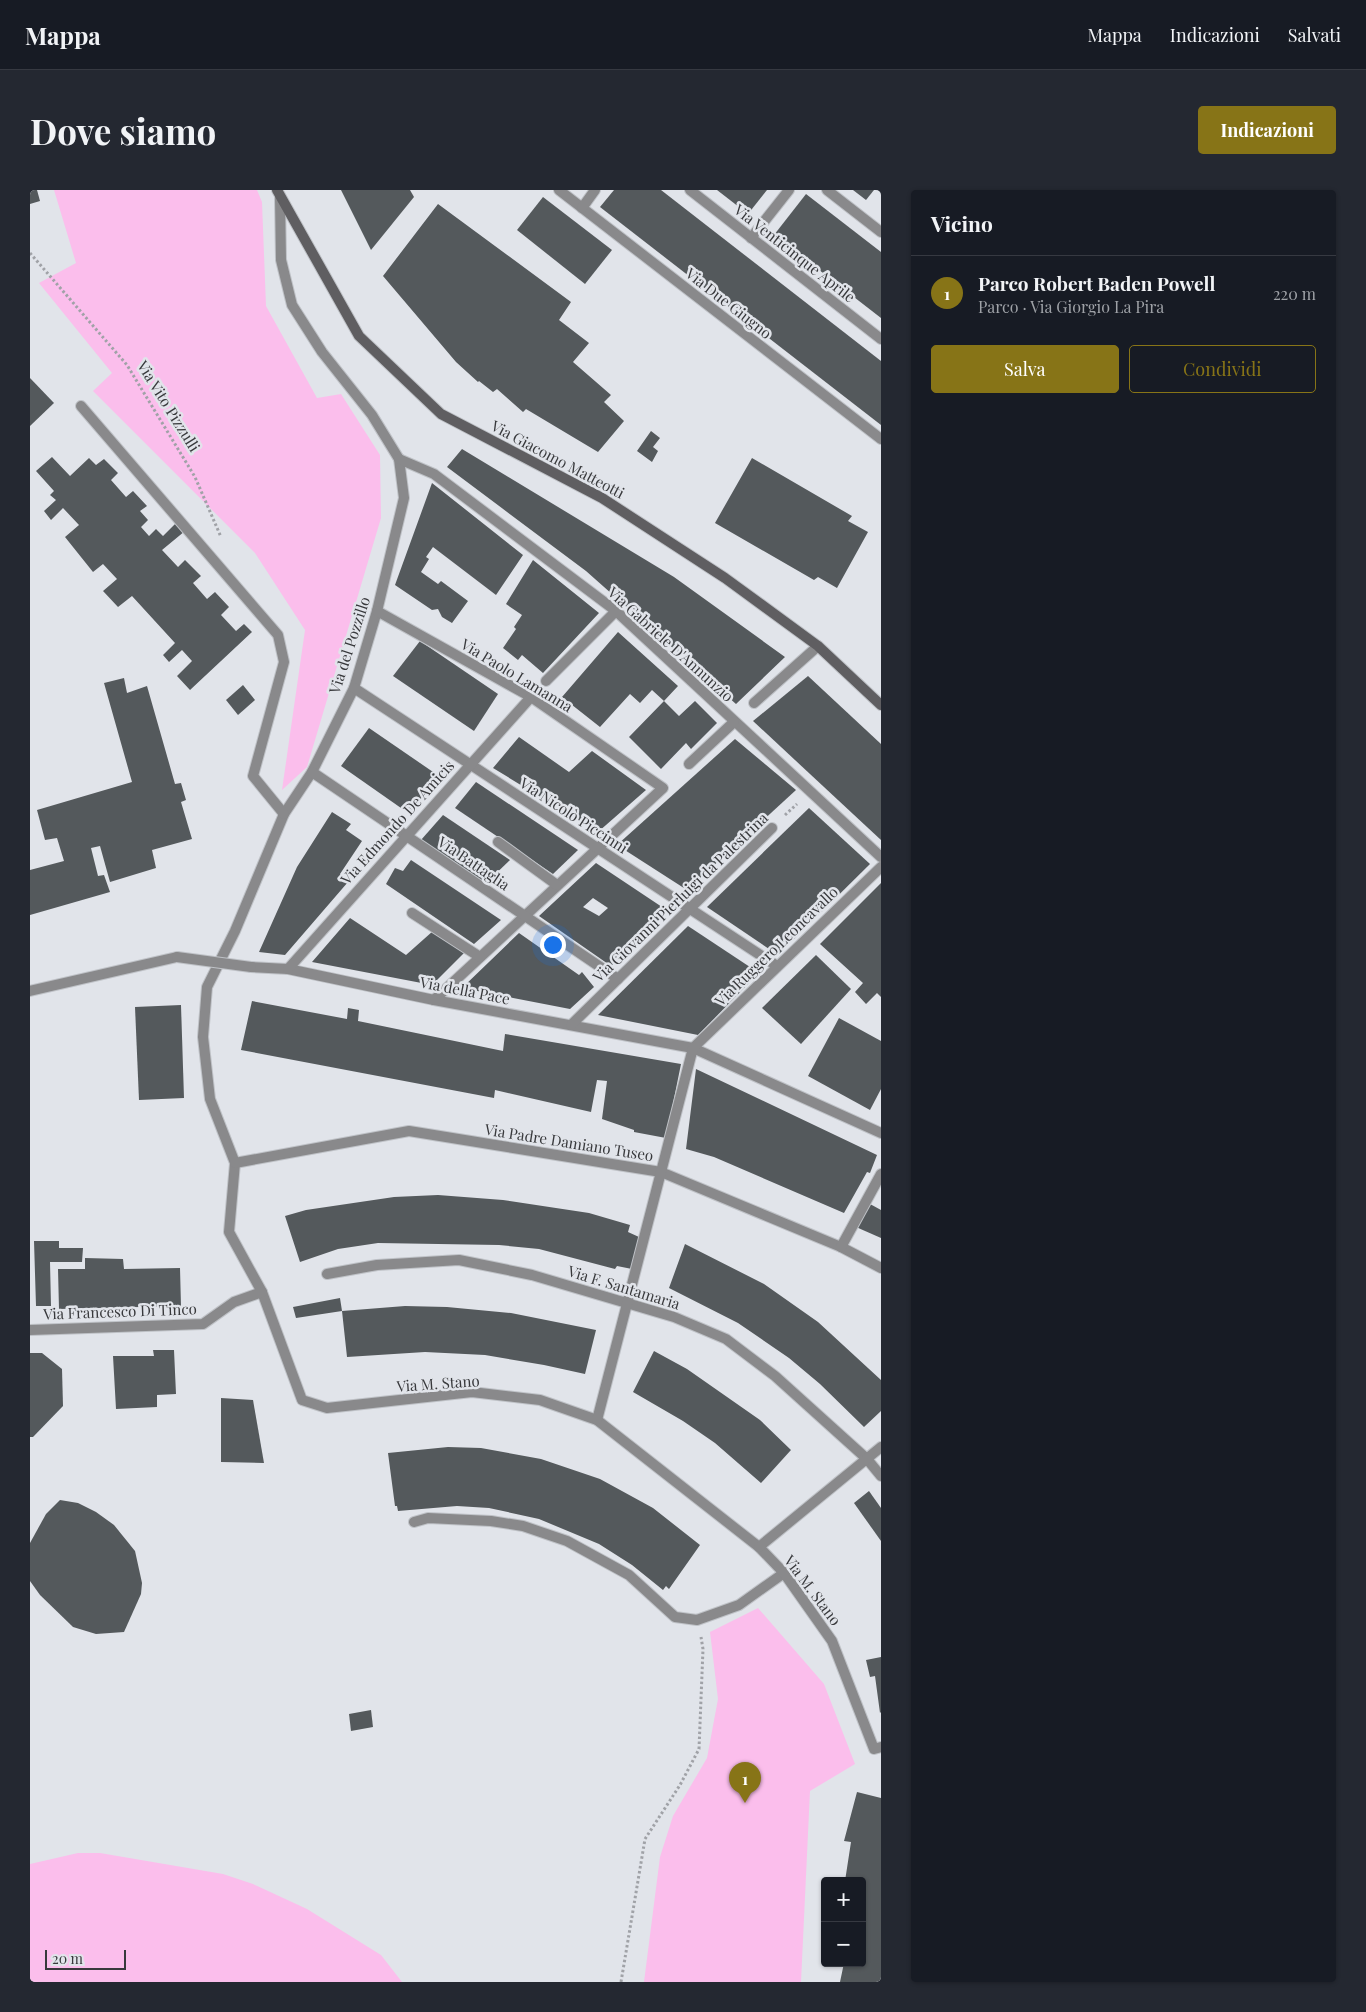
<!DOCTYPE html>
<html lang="it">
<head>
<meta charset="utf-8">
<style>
	:root { --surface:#171b24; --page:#242831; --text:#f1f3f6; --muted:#9ea1a6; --line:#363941; --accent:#877417 }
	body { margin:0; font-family:"Playfair Display",serif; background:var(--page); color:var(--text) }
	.controls { position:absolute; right:15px; bottom:15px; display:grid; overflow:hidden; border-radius:5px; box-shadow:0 1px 4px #0004 }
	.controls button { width:45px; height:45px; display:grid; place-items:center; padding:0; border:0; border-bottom:1px solid var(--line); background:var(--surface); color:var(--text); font:25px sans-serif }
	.scale { position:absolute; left:15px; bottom:12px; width:81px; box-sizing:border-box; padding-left:5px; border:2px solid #38393c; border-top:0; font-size:14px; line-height:18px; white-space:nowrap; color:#38393c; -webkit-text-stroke:4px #e1e4ea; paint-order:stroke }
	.you { position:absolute; left:522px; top:754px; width:18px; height:18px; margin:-12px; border:4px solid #fff; border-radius:50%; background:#1a73e8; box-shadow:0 0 0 8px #1a73e833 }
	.badge { display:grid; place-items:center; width:32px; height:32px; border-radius:50%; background:var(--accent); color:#fff; font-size:16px; font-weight:700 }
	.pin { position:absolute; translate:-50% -41px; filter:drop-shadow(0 1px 2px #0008) }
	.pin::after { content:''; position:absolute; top:26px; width:18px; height:15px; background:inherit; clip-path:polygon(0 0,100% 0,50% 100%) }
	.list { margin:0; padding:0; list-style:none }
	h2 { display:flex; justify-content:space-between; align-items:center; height:65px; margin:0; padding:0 20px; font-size:21px }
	h2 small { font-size:16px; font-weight:400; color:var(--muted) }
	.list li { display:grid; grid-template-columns:32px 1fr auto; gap:15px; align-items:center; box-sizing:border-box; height:75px; padding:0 20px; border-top:1px solid var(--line) }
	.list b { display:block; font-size:19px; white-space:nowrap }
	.list p { margin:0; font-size:16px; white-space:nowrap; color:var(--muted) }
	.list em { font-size:16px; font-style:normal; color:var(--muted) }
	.actions { display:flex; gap:10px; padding:15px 20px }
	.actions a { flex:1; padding:11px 0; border:1px solid var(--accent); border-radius:5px; text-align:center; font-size:18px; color:var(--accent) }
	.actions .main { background:var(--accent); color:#fff }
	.map { position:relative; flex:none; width:851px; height:1792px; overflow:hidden; border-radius:5px }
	header { display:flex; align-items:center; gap:30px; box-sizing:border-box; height:70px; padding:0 25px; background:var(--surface); border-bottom:1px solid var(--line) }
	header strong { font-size:24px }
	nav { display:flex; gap:28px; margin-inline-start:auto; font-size:18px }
	.intro { display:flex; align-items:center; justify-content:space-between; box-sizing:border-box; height:120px; padding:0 30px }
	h1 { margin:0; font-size:35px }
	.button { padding:12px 22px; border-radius:5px; background:var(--accent); color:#fff; font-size:18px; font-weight:700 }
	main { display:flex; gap:30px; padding:0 30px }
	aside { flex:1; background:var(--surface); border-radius:5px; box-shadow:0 1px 4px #0004 }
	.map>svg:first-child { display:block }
</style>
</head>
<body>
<header>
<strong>Mappa</strong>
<nav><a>Mappa</a><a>Indicazioni</a><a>Salvati</a></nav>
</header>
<div class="intro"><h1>Dove siamo</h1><a class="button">Indicazioni</a></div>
<main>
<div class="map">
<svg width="851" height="1792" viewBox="0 0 851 1792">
	<rect width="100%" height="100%" fill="#e1e4ea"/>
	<g fill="#fbbeec">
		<path d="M24,0H227L232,12L236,116L287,208L311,204L350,265L351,328L277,577L252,600L275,440L225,363L63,201L82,183L9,93L46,73Z"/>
		<path d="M728,1418L794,1494L825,1574L780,1601L771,1792H614L630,1667L643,1626L677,1568L688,1509L680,1442Z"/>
		<path d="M48,1663H70L193,1684L223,1694L277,1719L351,1765L372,1792H0V1674Z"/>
	</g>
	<g fill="#54595c" fill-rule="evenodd">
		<path d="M0,0H7L10,11L0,14Z"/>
		<path d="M311,0H380L384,7L341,60Z"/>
		<path d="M584,0H631L851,171V235L570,17Z"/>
		<path d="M687,0H737L718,24Z"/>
		<path d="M823,0H844L836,10Z"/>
		<path d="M776,4L851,62V128L744,45Z"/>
		<path d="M513,7L582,60L555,94L487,40Z"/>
		<path d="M408,14L541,112L529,130L559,153L543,172L581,205L574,212L594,231L568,262L496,219L493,222L467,199L463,202L449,191L448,192L426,172L353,86Z"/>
		<path d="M0,188L24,213L0,236Z"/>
		<path d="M621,241L630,248L623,257L628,261L622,272L607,261Z"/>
		<path d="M432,259L644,387L755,467L706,514L556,381L417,277Z"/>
		<path d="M22,267L40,286L59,268L66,275L74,269L88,283L81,290L96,307L103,301L117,316L110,321L118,330L111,337L119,346L126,339L133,346L147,332L155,341L132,360L148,377L155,370L171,386L163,393L177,409L185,402L199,417L191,425L206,441L214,434L222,442L160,500L147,486L162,471L152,460L139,472L133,465L145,453L102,406L88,417L73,401L87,389L73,374L63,382L35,347L49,335L33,318L21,330L14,321L26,310L20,305L24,301L6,281Z"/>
		<path d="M722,268L822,326L818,331L838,342L807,398L788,387L784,390L685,333Z"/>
		<path d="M402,293L493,365L466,405L403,357L396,367L399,369L391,382L408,394L411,391L438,411L422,433L412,427L408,419L402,420L365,395Z"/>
		<path d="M503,370L569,423L513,483L492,465L488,470L473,458L486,439L484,437L492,425L476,414Z"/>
		<path d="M588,442L648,496L634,511L622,500L610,513L600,504L570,537L532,507Z"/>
		<path d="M390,451L468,504L444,541L363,486Z"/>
		<path d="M778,486L851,554V650L723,531Z"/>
		<path d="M94,488L97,503L117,496L145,594L151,593L156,610L151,612L162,649L122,660L126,678L80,692L70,656L61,658L68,686L74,685L80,702L0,725V680L34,671L27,648L15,650L7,620L102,592L74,493Z"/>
		<path d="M213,495L225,510L208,525L196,510Z"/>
		<path d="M634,511L649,526L665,511L687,533L661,559L656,553L631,579L599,547Z"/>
		<path d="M339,538L406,584L381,625L311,576Z"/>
		<path d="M489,547L539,582L562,561L616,600L568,642L463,578Z"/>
		<path d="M705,549L766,600L657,700L587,655Z"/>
		<path d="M446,592L548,660L523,684L425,618Z"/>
		<path d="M779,618L840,674L748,765L677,717Z"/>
		<path d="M302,622L321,634L316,640L332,651L310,684L318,692L255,765L229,762L267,677Z"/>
		<path d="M413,625L480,670L455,694L391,650Z"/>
		<path d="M381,670L471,730L444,754L356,694L365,678L373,681Z"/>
		<path d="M566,673L638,721L581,776L509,726ZM563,708L578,718L569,726L553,717Z"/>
		<path d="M851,693V807L847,803L836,814L825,802L833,793L790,754Z"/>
		<path d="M320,728L376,765L403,741L435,762L402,795L282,772Z"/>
		<path d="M658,736L729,783L668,845L568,825Z"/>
		<path d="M489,743L549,785L552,782L564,797L540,819L432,798Z"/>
		<path d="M786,765L821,799L771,854L732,818Z"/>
		<path d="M222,811L317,829L318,818L329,820L328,831L473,861L475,844L651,874L636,948L604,942V940L572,929L577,891L567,890L561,922L465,900L464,908L211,860Z"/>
		<path d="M151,815L154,908L109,910L105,817Z"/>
		<path d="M809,828L851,851V899L840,920L778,886Z"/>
		<path d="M666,879L847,965L840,983L837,982L814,1023L684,967L656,959Z"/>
		<path d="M408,1005L473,1010L559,1023L600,1035L598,1042L609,1047L602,1079L587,1076L585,1079L509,1059L469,1055L348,1053L308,1059L270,1072L255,1026L276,1020L364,1007Z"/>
		<path d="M840,1014L851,1020V1048L826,1037Z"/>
		<path d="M4,1051H29V1058H53L52,1072H20L21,1116H6Z"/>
		<path d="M655,1054L734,1094L788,1132L851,1190V1221L834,1237L790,1194L759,1168L708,1133L639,1098Z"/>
		<path d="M55,1068L93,1069L94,1079L150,1078L151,1116L29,1119L28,1079H55Z"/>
		<path d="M310,1108L312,1121L266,1128L263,1117Z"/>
		<path d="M375,1116L417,1117L481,1123L566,1140L555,1184L514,1175L455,1165L395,1162L317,1167L312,1121Z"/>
		<path d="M123,1160H144L146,1204L127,1205V1217L86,1219L83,1166H124Z"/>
		<path d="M624,1161L657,1179L730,1230L761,1260L731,1293L685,1253L653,1231L603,1202Z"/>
		<path d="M0,1163H12L32,1179L33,1216L3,1247H0Z"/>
		<path d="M191,1208L223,1210L234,1273L191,1272Z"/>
		<path d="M418,1257L451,1258L511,1269L570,1289L623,1318L670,1355L639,1399L636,1396L633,1400L602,1375L569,1354L509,1329L459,1318L427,1316L368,1321L367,1316H365L358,1263Z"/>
		<path d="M839,1301L851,1318V1351L824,1313Z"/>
		<path d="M30,1310L48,1313L66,1322L84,1335L105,1361L112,1393L111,1404L94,1442L66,1444L43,1437L10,1405L0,1391V1353L16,1324Z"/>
		<path d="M851,1467V1522L850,1523L845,1486L840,1487L836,1470Z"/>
		<path d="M341,1520L343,1537L321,1541L319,1524Z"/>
		<path d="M827,1602L851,1608V1792H810L814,1773H832V1691H815L821,1652L814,1651Z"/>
	</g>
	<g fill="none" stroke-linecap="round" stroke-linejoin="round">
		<defs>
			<g id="lane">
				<path d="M724,513L788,456"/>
				<path d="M384,1332L398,1328L461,1331L493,1336L537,1351L599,1385L645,1427L667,1430L709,1415L754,1383"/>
			</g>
			<g id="street">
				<path d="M529,0L851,249"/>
				<path d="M660,0L851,149"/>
				<path d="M797,0L851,42"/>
				<path d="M250,8L251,70L262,115L292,162L342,225L369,269L374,308L347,421L324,498L282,582L254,624L205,741L177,797L173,847L180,909L205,973L199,1042L232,1102L272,1210L297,1218L442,1202L510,1210L567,1230L729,1357L754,1383L802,1451L844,1559L851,1557"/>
				<path d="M552,18L565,0"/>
				<path d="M721,48L759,0"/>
				<path d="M51,216L248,445L254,472L223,586L254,624"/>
				<path d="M369,269L404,284L586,421L851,667"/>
				<path d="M347,421L501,507L633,598L404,810"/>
				<path d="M516,491L586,421"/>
				<path d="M324,498L747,776"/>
				<path d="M659,574L704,532"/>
				<path d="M282,582L588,789"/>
				<path d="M468,652L527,695"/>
				<path d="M382,723L450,767"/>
				<path d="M221,777L258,779L404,810L663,858L851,943"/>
				<path d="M258,779L501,507"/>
				<path d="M0,801L147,767"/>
				<path d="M541,835L742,638"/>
				<path d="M205,973L379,941L631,982L811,1057L851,1078"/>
				<path d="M811,1057L851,984"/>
				<path d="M297,1084L347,1075L429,1070L502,1085L644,1127L696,1149L745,1186L837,1269L851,1286"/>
				<path d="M0,1140L173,1134L204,1112L232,1102"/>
				<path d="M567,1230L663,858L851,677"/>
				<path d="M729,1357L851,1257"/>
			</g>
			<path id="secondary" d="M247,0L329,146L411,224L572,308L695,388L788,456L851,515"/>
		</defs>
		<use href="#lane" stroke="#bfc2c7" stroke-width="12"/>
		<use href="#street" stroke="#bfc2c7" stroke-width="12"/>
		<use href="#secondary" stroke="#bfc2c7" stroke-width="12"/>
		<g stroke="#a0a2a7" stroke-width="3" stroke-dasharray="2.5 2.5" stroke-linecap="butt">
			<path d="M0,63L97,175L165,287L191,347"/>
			<path d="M755,625L767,614"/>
			<path d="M591,1792L615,1649L650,1595L669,1559L673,1459L671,1447"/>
		</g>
		<use href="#lane" stroke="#89898b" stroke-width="10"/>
		<use href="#street" stroke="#89898b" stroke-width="10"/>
		<use href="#secondary" stroke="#5f5e61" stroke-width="10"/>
		<defs>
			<path id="street-bridge" d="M147,767L221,777"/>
		</defs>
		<use href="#street-bridge" stroke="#bfc2c7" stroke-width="12" stroke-linecap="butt"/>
		<use href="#street-bridge" stroke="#89898b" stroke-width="10"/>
	</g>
	<g text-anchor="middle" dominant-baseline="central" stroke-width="5" stroke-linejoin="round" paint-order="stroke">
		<g font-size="15" fill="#38393c" stroke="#e1e4ea">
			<text transform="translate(765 63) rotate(38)">Via Venticinque Aprile</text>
			<text transform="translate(699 113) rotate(38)">Via Due Giugno</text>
			<text transform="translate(139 216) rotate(58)">Via Vito Pizzulli</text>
			<text transform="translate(528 269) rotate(28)">Via Giacomo Matteotti</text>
			<text transform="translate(641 454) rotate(42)">Via Gabriele D'Annunzio</text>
			<text transform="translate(319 455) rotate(-72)">Via del Pozzillo</text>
			<text transform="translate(487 485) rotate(31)">Via Paolo Lamanna</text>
			<text transform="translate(544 625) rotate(33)">Via Nicolò Piccinni</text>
			<text transform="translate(367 632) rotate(-48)">Via Edmondo De Amicis</text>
			<text transform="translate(444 673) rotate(34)">Via Battaglia</text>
			<text transform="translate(650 707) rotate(-44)">Via Giovanni Pierluigi da Palestrina</text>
			<text transform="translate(746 756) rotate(-44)">Via Ruggero Leoncavallo</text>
			<text transform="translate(435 800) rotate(11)">Via della Pace</text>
			<text transform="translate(539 952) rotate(9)">Via Padre Damiano Tuseo</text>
			<text transform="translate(594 1097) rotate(17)">Via F. Santamaria</text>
			<text transform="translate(90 1121) rotate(-2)">Via Francesco Di Tinco</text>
			<text transform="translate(408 1193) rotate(-4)">Via M. Stano</text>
			<text transform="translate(783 1400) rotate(53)">Via M. Stano</text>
		</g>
	</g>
</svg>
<div class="controls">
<button>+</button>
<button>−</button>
</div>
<div class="scale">20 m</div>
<div class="you"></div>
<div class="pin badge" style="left:715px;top:1613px">1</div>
</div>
<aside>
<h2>Vicino<small></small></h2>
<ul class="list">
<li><span class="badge">1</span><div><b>Parco Robert Baden Powell</b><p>Parco · Via Giorgio La Pira</p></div><em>220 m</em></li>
</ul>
<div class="actions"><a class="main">Salva</a><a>Condividi</a></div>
</aside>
</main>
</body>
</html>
